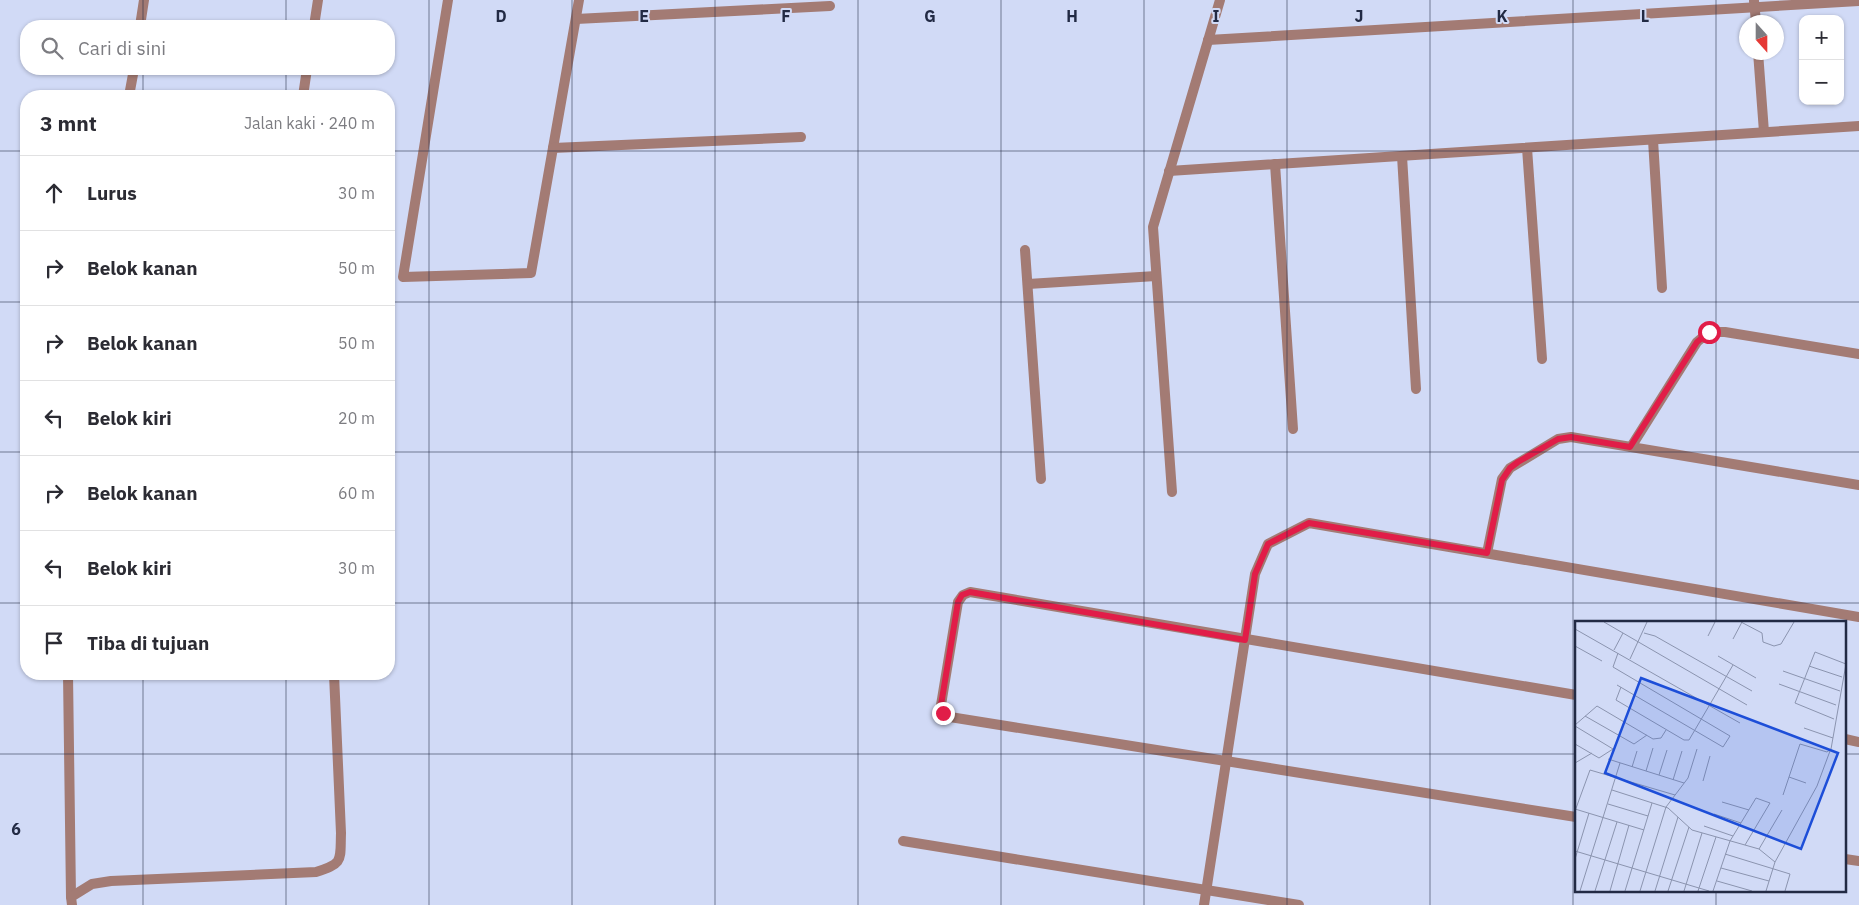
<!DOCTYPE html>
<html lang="id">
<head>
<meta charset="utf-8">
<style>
	:root { --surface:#fff; --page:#f7f7f7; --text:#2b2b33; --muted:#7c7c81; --line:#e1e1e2 }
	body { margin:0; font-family:"IBM Plex Sans",sans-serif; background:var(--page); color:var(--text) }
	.controls { position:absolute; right:15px; top:15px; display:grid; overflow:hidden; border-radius:10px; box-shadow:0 1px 4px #0004 }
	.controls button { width:45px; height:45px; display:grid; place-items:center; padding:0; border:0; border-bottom:1px solid var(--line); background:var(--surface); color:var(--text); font:25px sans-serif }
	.compass { position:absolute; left:1739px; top:15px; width:45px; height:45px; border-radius:50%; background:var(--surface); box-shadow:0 1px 4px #0004; rotate:159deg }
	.stop { position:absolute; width:15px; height:15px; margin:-11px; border:4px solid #e11d48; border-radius:50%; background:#fff }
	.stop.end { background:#e11d48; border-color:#fff; box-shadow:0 1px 5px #0008 }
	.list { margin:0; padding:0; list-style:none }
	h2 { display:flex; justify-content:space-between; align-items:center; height:65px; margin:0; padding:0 20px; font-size:21px }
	h2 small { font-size:16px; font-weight:400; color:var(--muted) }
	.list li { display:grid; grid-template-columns:32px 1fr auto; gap:15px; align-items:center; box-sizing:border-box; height:75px; padding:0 20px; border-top:1px solid var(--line) }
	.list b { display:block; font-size:19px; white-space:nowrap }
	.list em { font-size:16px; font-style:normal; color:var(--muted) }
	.icon { flex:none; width:28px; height:28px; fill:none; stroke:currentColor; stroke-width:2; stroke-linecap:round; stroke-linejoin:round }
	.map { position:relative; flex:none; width:1859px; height:905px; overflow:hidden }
	.search { position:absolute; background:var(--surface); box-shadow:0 1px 4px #0004; left:20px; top:20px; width:375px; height:55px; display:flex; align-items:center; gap:12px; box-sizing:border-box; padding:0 18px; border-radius:20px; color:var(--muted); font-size:19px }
	.panel { position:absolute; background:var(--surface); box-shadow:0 1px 4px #0004; left:20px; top:90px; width:375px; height:590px; border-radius:20px }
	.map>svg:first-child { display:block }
</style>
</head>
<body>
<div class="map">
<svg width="1859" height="905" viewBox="0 0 1859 905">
	<rect width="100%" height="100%" fill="#d1daf6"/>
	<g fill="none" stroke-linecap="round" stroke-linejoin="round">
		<g stroke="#a37b74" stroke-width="10">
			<path d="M448,0L403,277L531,273L579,0"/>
			<path d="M1754,1L1756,22"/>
			<path d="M576,19L830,6"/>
			<path d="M140,26L144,0"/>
			<path d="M314,26L318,0"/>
			<path d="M1208,40L1859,1"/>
			<path d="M1758,52L1764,132"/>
			<path d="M129,96L134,69"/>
			<path d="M303,96L307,69"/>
			<path d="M1653,140L1662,288"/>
			<path d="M553,148L801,137"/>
			<path d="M1527,148L1542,359"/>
			<path d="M1402,156L1416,389"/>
			<path d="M1275,164L1293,429"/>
			<path d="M1169,171L1859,126"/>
			<path d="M1025,250L1041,479"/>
			<path d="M1028,284L1156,276"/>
			<path d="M1631,447L1697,342L1709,332H1725L1859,354"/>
			<path d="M1172,492L1153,227L1220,0"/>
			<path d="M1487,553L1502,479L1510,468L1558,439L1571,437L1859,485"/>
			<path d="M68,674L71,897"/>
			<path d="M1576,695L970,592L963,595L958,602L941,705L943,713L950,717L1576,817"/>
			<path d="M1845,739L1859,742"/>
			<path d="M903,841L1299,905"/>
			<path d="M1845,859L1859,861"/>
			<path d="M72,905L71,897L92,884L111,881L316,872C344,863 340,861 341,833L334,674"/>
			<path d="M1204,905L1255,574L1268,544L1309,523L1859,617"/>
		</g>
	</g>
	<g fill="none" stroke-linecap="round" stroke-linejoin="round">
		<path stroke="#e11d48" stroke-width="6" d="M943,713L941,705L958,602L962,595L970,592L1245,640L1255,574L1268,544L1309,523L1487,553L1502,480L1510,468L1518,462L1558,439L1571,437L1630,447L1697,342L1709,332"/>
	</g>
	<path fill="none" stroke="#222a44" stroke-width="1" stroke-opacity="0.55" d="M143,0V26M286,0V26M429,0V905M572,0V905M715,0V905M858,0V905M1001,0V905M1144,0V905M1287,0V905M1430,0V905M1573,0V905M1716,0V622M143,69V96M286,69V96M0,151H26M389,151H1859M0,302H26M389,302H1859M0,452H26M389,452H1859M0,603H26M389,603H1859M143,674V905M286,674V905M0,754H1576M1845,754H1859M1716,891V905"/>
	<g transform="translate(1575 621)">
		<rect width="271" height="271" fill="#d1daf6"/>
		<path fill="none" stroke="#8b94af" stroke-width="1" d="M29,1L172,84M166,1L187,12L188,21L199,25L206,23L219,1M0,8L165,102M69,12L80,15L177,70M133,15L140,1M158,18L167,1M0,25L27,40M39,29L48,12M143,35L181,57M55,38L72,1M234,45L267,56M208,50L265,70M204,63L261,84M42,64L148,126L155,115L38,46L43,32M46,66L41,79L109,119H114L158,44M10,95L59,123L72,114M0,104L22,85L78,118L86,117L91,109M0,105L38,128L24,137L0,123M229,107L258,117M33,138L109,162M0,142L17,132M57,146L62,130M71,150L78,127M84,154L92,129M214,156L231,162M98,159L107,130M128,160L135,135M37,169L93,187L117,209L184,228L200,241M208,174L225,123L252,131L256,128L271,43L240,31L220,82L259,98M147,181L174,189M33,183L73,195M0,188L69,209M0,190L15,149L100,174M139,193L166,202M129,205L158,215M184,228L207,189M0,230L134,270M150,233L215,253L210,270M0,238L14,192M146,247L194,260M142,260L177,270M5,270L45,142M20,270L42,201M35,270L54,204M50,270L77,182M65,270L91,186L113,157L122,128M80,270L103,196M93,270L114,206M109,270L127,212M123,270L141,216M138,270L155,220L181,177L195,182L170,224M191,270L200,241L242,165L255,130"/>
		<path fill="#1d4ed8" fill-opacity="0.15" stroke="#1d4ed8" stroke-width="2.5" d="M66,57L263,132L226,228L30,152Z"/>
		<rect width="271" height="271" fill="none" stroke="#222a44" stroke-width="2.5"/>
	</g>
	<g font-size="16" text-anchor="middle" font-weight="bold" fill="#222a44" stroke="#d1daf6" stroke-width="4" stroke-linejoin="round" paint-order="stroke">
		<text x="501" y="22">D</text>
		<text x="644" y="22">E</text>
		<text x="786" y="22">F</text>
		<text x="930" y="22">G</text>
		<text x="1072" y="22">H</text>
		<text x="1216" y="22">I</text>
		<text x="1359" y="22">J</text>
		<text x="1502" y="22">K</text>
		<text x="1645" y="22">L</text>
		<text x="16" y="835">6</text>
	</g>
</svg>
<div class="controls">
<button>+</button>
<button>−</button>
</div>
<svg class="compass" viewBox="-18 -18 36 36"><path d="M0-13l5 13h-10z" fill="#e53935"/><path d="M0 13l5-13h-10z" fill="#7c7c81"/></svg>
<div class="stop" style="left:1709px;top:332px"></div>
<div class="stop end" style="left:943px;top:713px"></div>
<div class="search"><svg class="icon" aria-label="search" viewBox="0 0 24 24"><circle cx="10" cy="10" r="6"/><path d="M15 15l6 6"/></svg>Cari di sini</div>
<section class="panel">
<h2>3 mnt<small>Jalan kaki · 240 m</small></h2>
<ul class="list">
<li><svg class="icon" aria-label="ahead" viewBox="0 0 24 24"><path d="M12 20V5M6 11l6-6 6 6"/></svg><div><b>Lurus</b></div><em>30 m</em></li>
<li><svg class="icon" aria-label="right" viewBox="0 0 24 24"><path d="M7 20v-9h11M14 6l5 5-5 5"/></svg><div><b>Belok kanan</b></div><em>50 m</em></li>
<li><svg class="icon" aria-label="right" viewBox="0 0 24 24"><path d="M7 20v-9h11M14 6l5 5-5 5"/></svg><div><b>Belok kanan</b></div><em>50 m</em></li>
<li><svg class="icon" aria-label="left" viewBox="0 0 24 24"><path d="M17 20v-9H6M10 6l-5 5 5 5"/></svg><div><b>Belok kiri</b></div><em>20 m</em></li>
<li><svg class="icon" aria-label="right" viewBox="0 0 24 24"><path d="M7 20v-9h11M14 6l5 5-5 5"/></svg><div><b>Belok kanan</b></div><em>60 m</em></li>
<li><svg class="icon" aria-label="left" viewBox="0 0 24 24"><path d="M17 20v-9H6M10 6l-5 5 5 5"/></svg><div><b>Belok kiri</b></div><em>30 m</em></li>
<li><svg class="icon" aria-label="arrive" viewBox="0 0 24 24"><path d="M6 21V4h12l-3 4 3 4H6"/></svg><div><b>Tiba di tujuan</b></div></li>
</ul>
</section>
</div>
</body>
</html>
